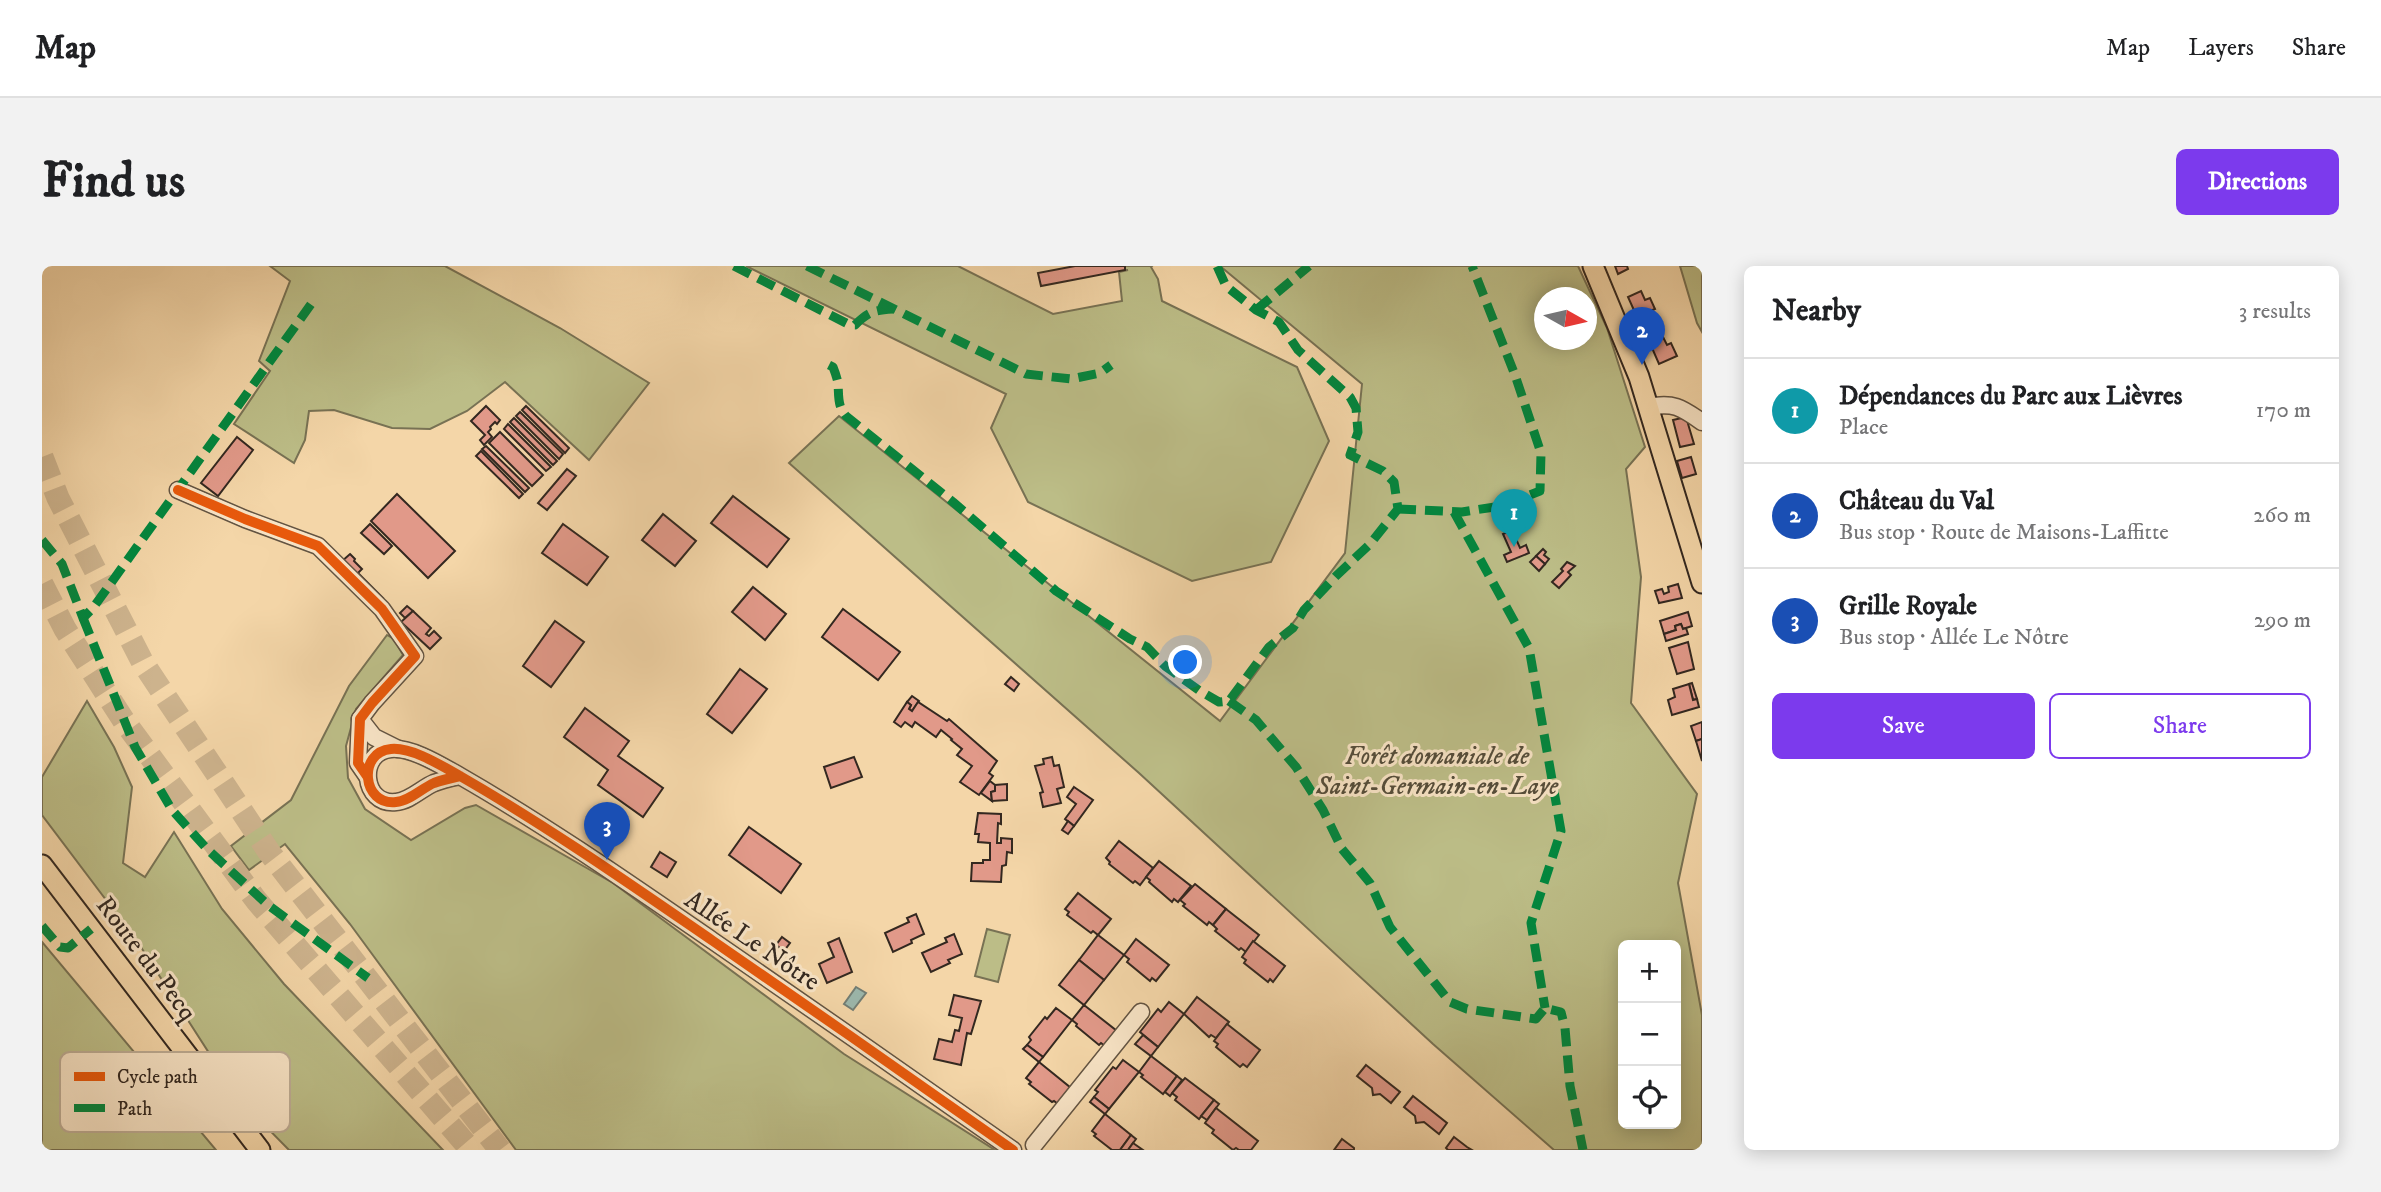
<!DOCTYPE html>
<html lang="en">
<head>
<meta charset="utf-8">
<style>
	:root { --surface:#fff; --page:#f2f2f2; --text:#202124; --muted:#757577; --line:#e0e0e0; --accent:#7c3aed }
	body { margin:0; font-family:"IM FELL DW Pica",serif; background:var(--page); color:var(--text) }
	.controls { position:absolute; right:21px; bottom:21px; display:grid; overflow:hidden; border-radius:10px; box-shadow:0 4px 18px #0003 }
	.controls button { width:63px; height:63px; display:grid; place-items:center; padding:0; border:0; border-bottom:2px solid var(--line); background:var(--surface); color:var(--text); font:35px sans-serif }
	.compass { position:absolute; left:1492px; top:21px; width:63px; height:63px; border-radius:50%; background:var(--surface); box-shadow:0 4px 18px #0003; rotate:98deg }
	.you { position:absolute; left:1144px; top:397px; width:24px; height:24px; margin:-18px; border:5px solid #fff; border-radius:50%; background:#1a73e8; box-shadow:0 0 0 10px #1a73e833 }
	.badge { display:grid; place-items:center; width:46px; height:46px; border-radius:50%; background:var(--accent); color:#fff; font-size:23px; font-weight:700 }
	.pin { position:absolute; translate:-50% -58px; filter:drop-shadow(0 2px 4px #0008) }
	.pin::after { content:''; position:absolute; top:37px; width:24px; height:21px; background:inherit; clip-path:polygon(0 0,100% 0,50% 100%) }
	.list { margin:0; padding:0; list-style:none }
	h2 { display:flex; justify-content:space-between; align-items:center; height:91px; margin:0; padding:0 28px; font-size:30px }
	h2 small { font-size:23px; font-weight:400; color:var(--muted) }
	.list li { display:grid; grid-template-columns:46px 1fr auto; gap:21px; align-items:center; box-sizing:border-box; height:105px; padding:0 28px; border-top:2px solid var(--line) }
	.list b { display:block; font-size:26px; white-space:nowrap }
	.list p { margin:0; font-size:23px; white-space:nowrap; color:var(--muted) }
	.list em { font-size:23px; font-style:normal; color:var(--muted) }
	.actions { display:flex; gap:14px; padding:21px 28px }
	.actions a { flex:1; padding:16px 0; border:2px solid var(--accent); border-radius:10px; text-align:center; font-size:24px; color:var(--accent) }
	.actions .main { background:var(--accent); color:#fff }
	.icon { flex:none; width:38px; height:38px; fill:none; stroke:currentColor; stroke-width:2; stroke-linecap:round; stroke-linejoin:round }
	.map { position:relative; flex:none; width:1660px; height:884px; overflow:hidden; border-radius:10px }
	header { display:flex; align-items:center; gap:42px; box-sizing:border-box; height:98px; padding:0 35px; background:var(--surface); border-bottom:2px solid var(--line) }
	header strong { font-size:33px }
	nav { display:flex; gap:38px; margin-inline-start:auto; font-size:24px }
	.intro { display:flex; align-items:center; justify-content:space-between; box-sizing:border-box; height:168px; padding:0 42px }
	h1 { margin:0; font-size:49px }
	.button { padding:18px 32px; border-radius:10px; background:var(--accent); color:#fff; font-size:24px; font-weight:700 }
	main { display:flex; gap:42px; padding:0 42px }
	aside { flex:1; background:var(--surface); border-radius:10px; box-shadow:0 4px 18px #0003 }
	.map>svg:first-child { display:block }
</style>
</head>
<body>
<header>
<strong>Map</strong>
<nav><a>Map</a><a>Layers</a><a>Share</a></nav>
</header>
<div class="intro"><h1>Find us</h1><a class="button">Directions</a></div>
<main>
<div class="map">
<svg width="1660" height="884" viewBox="0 0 1660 884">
	<rect width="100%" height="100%" fill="#f4d6a8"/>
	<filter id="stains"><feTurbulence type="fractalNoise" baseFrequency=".00286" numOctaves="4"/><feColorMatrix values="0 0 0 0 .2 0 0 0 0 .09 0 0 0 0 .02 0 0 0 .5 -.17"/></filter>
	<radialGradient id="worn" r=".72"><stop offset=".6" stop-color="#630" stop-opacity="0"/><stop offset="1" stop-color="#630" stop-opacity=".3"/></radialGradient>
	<g fill="#bcbd87" stroke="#787254" stroke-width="2" fill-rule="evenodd">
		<path d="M228,0H403L518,62L607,117L547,194L463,116L425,145L388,163L350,162L292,144L267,145L263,174L252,197L192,158L228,105L217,95L248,15Z"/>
		<path d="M704,0H916L1011,48L1080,35L1077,6L1086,4L1074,5L1072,0H1110L1109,1L1116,13L1120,35L1255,101L1287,175L1229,296L1150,315L986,236L949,162L964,128Z"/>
		<path d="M1178,0H1536L1565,62L1603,181L1584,203L1599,311L1589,437L1655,528L1636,617L1660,749V884H1512L1391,778L1097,507L747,197L797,150L1178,455L1303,287L1320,118ZM1503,32H1545V74H1503ZM1581,679H1634V858H1581Z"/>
		<path d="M1638,0H1660V66L1655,57Z"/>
		<path d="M345,369L352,373L361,389L314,443L304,480L306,512L323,543L369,574L423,542L434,539L571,617L802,788L953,884H474L308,658L243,578L207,604L189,580L249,534L307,420Z"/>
		<path d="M45,435L72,481L90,521L81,597L103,611L132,566L180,643L242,718L401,884H247L196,832L95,675L0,549V511Z"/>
		<path d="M945,663L968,669L956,716L933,710Z"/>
		<path d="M0,676L174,884H0Z"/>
	</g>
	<path fill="#9cb8ad" stroke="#727e75" stroke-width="2" d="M814,721L824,727L811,744L802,738Z"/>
	<g fill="#e19989" stroke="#332820" stroke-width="2">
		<path d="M1033,0H1083V4L999,20L996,7Z"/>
		<path d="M1573,0H1585L1586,3L1576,8Z"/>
		<path d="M1599,25L1603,34L1608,32L1613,43L1595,51L1586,31Z"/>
		<path d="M1620,69L1625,79L1629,77L1635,90L1617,98L1607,75Z"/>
		<path d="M444,140L458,154L455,158L453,156L448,161L449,163L446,166L450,171L442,179L438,174L443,169L429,155Z"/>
		<path d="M484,140L527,182L523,187L480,144Z"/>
		<path d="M478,146L521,188L517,193L474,150Z"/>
		<path d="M1644,151L1652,178L1638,181L1631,154Z"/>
		<path d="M472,152L515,195L511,199L468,156Z"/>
		<path d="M466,158L509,201L504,205L462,163Z"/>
		<path d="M458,166L501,209L490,220L447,177Z"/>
		<path d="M195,171L211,184L176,230L159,217Z"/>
		<path d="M444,180L487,222L483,226L440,183Z"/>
		<path d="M439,185L481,228L477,232L434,190Z"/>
		<path d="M1649,191L1654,208L1640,212L1635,195Z"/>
		<path d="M525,203L534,210L505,244L496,237Z"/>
		<path d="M355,228L413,285L386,312L329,255Z"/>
		<path d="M691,230L747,273L725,301L669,257Z"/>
		<path d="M621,248L654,275L633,300L600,274Z"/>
		<path d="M328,258L350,280L342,288L319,267Z"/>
		<path d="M521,258L566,291L545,319L500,287Z"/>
		<path d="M1470,264L1478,282L1484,279L1487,287L1465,296L1462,289L1469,286L1461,268Z"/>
		<path d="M1501,283L1504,286L1502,289L1507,293L1503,298L1494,290Z"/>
		<path d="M308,288L313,293L312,295L320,303L316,307L341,332L338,334L299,296Z"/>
		<path d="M1494,290L1503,298L1497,305L1488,296Z"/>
		<path d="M1525,296L1533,300L1526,306L1529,309L1517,322L1510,316L1521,305L1519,303Z"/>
		<path d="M1636,318L1640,332L1617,337L1613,325L1620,323L1622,328L1627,326L1626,321Z"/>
		<path d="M711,321L744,348L723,374L690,346Z"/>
		<path d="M365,340L371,345L363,352L358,347Z"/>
		<path d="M801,343L858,386L836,414L780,371Z"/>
		<path d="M371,345L389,362L384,368L387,370L392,365L399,372L388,383L359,356Z"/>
		<path d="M1646,346L1650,360L1641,363L1639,358L1633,360L1634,364L1622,368L1618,355Z"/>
		<path d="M513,355L542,376L509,421L481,400Z"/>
		<path d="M1639,358L1641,363L1644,362L1646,368L1624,375L1622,368L1634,364L1633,360Z"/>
		<path d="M1646,376L1652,403L1635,408L1627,382Z"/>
		<path d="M698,403L725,423L690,467L665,448Z"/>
		<path d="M969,411L977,418L972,425L963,418Z"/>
		<path d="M1650,417L1655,433L1651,434L1647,418Z"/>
		<path d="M1647,418L1651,434L1655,433L1657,441L1630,449L1626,434L1633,431L1631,423Z"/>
		<path d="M870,430L877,435L870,445L867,443L869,439L865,436Z"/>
		<path d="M865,436L869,439L867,443L870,445L876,436L905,455L907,453L955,495L947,507L951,510L937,529L918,516L930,500L915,489L920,483L909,474L910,473L899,464L894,471L873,456L870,461L863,456L859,461L852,456Z"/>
		<path d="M543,442L587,475L576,490L621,522L601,551L556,519L566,504L522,471Z"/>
		<path d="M1660,456V473L1654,475L1649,460Z"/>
		<path d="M1660,473V495L1654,475Z"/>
		<path d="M812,491L820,511L789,522L782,501Z"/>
		<path d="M1010,491L1012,500L1017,499L1022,521L1015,523L1019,537L1001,541L998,527L1001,526L993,500L1002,498L1001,493Z"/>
		<path d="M948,515L953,519V525L949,526L950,535L939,527Z"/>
		<path d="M965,518V534L950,535L949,526L953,525V519Z"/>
		<path d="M1032,521L1051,534L1032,560L1023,553L1034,538L1025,531Z"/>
		<path d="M936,547L959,548V558L956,557L955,577H959V572L970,573V587L965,586L964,599L960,600L959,616L929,615L930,597H941V594H948V577L936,576L937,568H933Z"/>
		<path d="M1026,555L1032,560L1026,568L1020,564Z"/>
		<path d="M707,561L759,598L739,627L687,589Z"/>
		<path d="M1077,575L1111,602L1098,619L1093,615L1091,617L1067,598L1068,596L1064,592Z"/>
		<path d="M618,586L634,596L625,611L609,601Z"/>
		<path d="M1117,595L1149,620L1136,636L1132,633L1130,636L1107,616L1108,614L1104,611Z"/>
		<path d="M1153,618L1184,643L1171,659L1167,656L1165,659L1141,640L1143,638L1138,634Z"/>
		<path d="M1036,627L1069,653L1056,669L1051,665L1049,667L1025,649L1027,646L1023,643Z"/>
		<path d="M1184,643L1217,669L1204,686L1199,682L1197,684L1173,665L1175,663L1171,659Z"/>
		<path d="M874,648L882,668L869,674L870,677L851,686L843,667L867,656L865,652Z"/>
		<path d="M912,668L920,688L906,694L908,697L889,706L880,687L905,676L903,672Z"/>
		<path d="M1056,669L1082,689L1062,714L1037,694Z"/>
		<path d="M740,671L748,677L742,685L734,679Z"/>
		<path d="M797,672L810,706L785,717L777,698L792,691L786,677Z"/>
		<path d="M1094,673L1127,699L1114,715L1110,712L1108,715L1085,696L1087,693L1082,689Z"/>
		<path d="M1211,675L1243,700L1231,716L1228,713L1226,716L1202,697L1204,694L1200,691Z"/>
		<path d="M1037,694L1062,714L1042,739L1017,719Z"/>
		<path d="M912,729L939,735L929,768L925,767L919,799L892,793L897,773L910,776L913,764L917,765L920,752L907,749Z"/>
		<path d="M1155,731L1187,756L1174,772L1169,769L1167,771L1142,748Z"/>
		<path d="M1127,736L1142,748L1116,781L1098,766L1116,743L1119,746Z"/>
		<path d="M1042,739L1075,765L1063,780L1059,777L1057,779L1034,760L1035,758L1030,754Z"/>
		<path d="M1014,742L1030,754L1001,791L985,779L989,774L987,771L1003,751L1005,753Z"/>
		<path d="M1185,758L1218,784L1205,801L1201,798L1198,801L1174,781L1176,778L1172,775Z"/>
		<path d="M1101,769L1116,781L1109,790L1093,778Z"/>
		<path d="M985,779L1001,791L997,796L981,783Z"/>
		<path d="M1109,790L1135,810L1121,828L1099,811L1101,809L1097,806Z"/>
		<path d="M1081,794L1097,806L1067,843L1052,831L1056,826L1053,824L1071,801L1074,803Z"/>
		<path d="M997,796L1029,822L1016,838L1012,835L1010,836L987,818L989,816L984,812Z"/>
		<path d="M1324,799L1358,826L1349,837L1338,828L1331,829L1330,822L1315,810Z"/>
		<path d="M1135,810L1140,814L1128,830L1123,826Z"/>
		<path d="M1143,812L1172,834L1157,853L1133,834L1135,831L1130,827Z"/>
		<path d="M1371,830L1405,857L1397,868L1382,856L1374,857L1373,850L1362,841Z"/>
		<path d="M1052,831L1067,843L1063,848L1048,836Z"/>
		<path d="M1172,834L1177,838L1165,854L1159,850Z"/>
		<path d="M1174,842L1216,875L1209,884H1197L1194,882L1191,884L1170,867L1172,864L1163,857Z"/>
		<path d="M1063,848L1089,869L1078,884H1070L1052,870L1054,868L1050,865Z"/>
		<path d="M1089,869L1094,873L1086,884H1078Z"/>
		<path d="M1412,871L1425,881L1430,884H1406L1404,882Z"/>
		<path d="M1300,873L1312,882V884H1292Z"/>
		<path d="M1091,877L1101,884H1086Z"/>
	</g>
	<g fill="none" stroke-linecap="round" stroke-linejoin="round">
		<g stroke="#cdb38d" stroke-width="23" stroke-dasharray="23 11" stroke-linecap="butt">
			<path d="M0,191L16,232L101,397L227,586L458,884"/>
			<path d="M0,318L23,363L82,455L214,634L429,884"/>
		</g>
		<defs>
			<g id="minor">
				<path d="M1606,141C1631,136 1639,141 1660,156"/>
				<path d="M136,224L203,253L276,280L340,343L373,390L330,437L318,453L316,497L325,510"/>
				<path d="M318,453L332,471L356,483"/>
				<path d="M418,510C409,512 400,514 392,517C380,522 368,535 354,536C320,540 315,486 349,483C370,481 400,500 418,510C505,560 588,618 671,675C771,744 872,814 971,884"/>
				<path d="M992,879L1099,746"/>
			</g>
			<g id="major">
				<path d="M1551,0L1597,111L1660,317"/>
				<path d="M0,599L218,884"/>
			</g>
		</defs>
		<use href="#minor" stroke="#635442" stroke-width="19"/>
		<use href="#major" stroke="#332820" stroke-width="23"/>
		<use href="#minor" stroke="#f8e4c6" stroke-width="16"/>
		<use href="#major" stroke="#f4d6a8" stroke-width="19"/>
		<g stroke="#00873e" stroke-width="9" stroke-dasharray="18 9" stroke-linecap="butt">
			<path d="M692,0L808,59H813C826,46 832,44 851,43"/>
			<path d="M765,0L984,108L1029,113L1058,107L1069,99"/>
			<path d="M1214,44L1267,0"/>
			<path d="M787,99L791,101C793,106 795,112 796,117C797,131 795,139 804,150L911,236L1014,325L1088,373L1105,381L1123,400L1158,425L1177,436L1187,435L1227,381L1251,362L1262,344L1294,310L1328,278L1356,243L1352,216L1341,205L1308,189L1316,166L1314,142L1308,131L1256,84L1237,56L1214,44L1184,20L1175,0"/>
			<path d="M1356,243L1420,246L1459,240L1498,225L1499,187L1473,109L1430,0"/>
			<path d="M1412,246L1487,382L1519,565L1489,657L1503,742"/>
			<path d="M0,274L20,298L41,352L51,342L272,34"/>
			<path d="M41,352L93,481L130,544L165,583L226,639L326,712"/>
			<path d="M1187,435L1214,454L1254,501L1281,544L1300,583L1328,617L1348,661L1408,736L1425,743L1494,753L1503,742L1519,746L1523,762L1528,820L1541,884"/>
			<path d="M0,660L18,681L26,682L49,663"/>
		</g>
		<defs>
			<g id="cycleway">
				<path d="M136,224L203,253L276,280L340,343L373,390L330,437L318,453L316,497L325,510"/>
				<path d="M418,510C409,512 400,514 392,517C380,522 368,535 354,536C320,540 315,486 349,483C370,481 400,500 418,510C505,560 588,618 671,675C771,744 872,814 971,884"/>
			</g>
		</defs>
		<use href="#cycleway" stroke="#f8e4c6" stroke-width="15"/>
		<use href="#cycleway" stroke="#e8590c" stroke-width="10"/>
	</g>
	<g text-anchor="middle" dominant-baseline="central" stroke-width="6" stroke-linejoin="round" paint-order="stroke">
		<g font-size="26" font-style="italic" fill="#554d3a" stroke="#f8e4c6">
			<text x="1395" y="490">Forêt domaniale de<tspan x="1395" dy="30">Saint-Germain-en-Laye</tspan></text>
		</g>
		<g font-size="26" fill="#332820" stroke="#f8e4c6">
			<text transform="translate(710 675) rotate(34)">Allée Le Nôtre</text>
			<text transform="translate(104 693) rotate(53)">Route du Pecq</text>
		</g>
	</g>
	<rect x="18" y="786" width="230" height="80" rx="10" fill="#f8e4c6" stroke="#bdac94" stroke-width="2"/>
	<rect x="32" y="806" width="31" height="9" fill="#e8590c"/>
	<rect x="32" y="838" width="31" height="8" fill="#00873e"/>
	<g font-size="19" fill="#332820">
		<text x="75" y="817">Cycle path</text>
		<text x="75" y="849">Path</text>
	</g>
	<rect width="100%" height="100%" filter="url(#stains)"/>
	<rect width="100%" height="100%" fill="url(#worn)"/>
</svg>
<div class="controls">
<button>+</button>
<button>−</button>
<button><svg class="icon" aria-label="locate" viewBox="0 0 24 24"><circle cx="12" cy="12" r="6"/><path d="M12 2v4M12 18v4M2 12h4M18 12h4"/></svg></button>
</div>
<svg class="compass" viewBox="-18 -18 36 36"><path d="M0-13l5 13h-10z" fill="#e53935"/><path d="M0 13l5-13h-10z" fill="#757577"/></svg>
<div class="you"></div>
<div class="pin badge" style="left:1472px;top:281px;background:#0f9aa8">1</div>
<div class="pin badge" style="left:1600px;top:99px;background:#1a4fb4">2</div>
<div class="pin badge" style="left:565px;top:594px;background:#1a4fb4">3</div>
</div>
<aside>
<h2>Nearby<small>3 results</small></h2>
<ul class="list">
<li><span class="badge" style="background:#0f9aa8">1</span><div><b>Dépendances du Parc aux Lièvres</b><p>Place</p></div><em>170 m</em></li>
<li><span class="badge" style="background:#1a4fb4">2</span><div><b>Château du Val</b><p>Bus stop · Route de Maisons-Laffitte</p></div><em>260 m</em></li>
<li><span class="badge" style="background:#1a4fb4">3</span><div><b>Grille Royale</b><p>Bus stop · Allée Le Nôtre</p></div><em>290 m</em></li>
</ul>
<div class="actions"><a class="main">Save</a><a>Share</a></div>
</aside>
</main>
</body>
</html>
